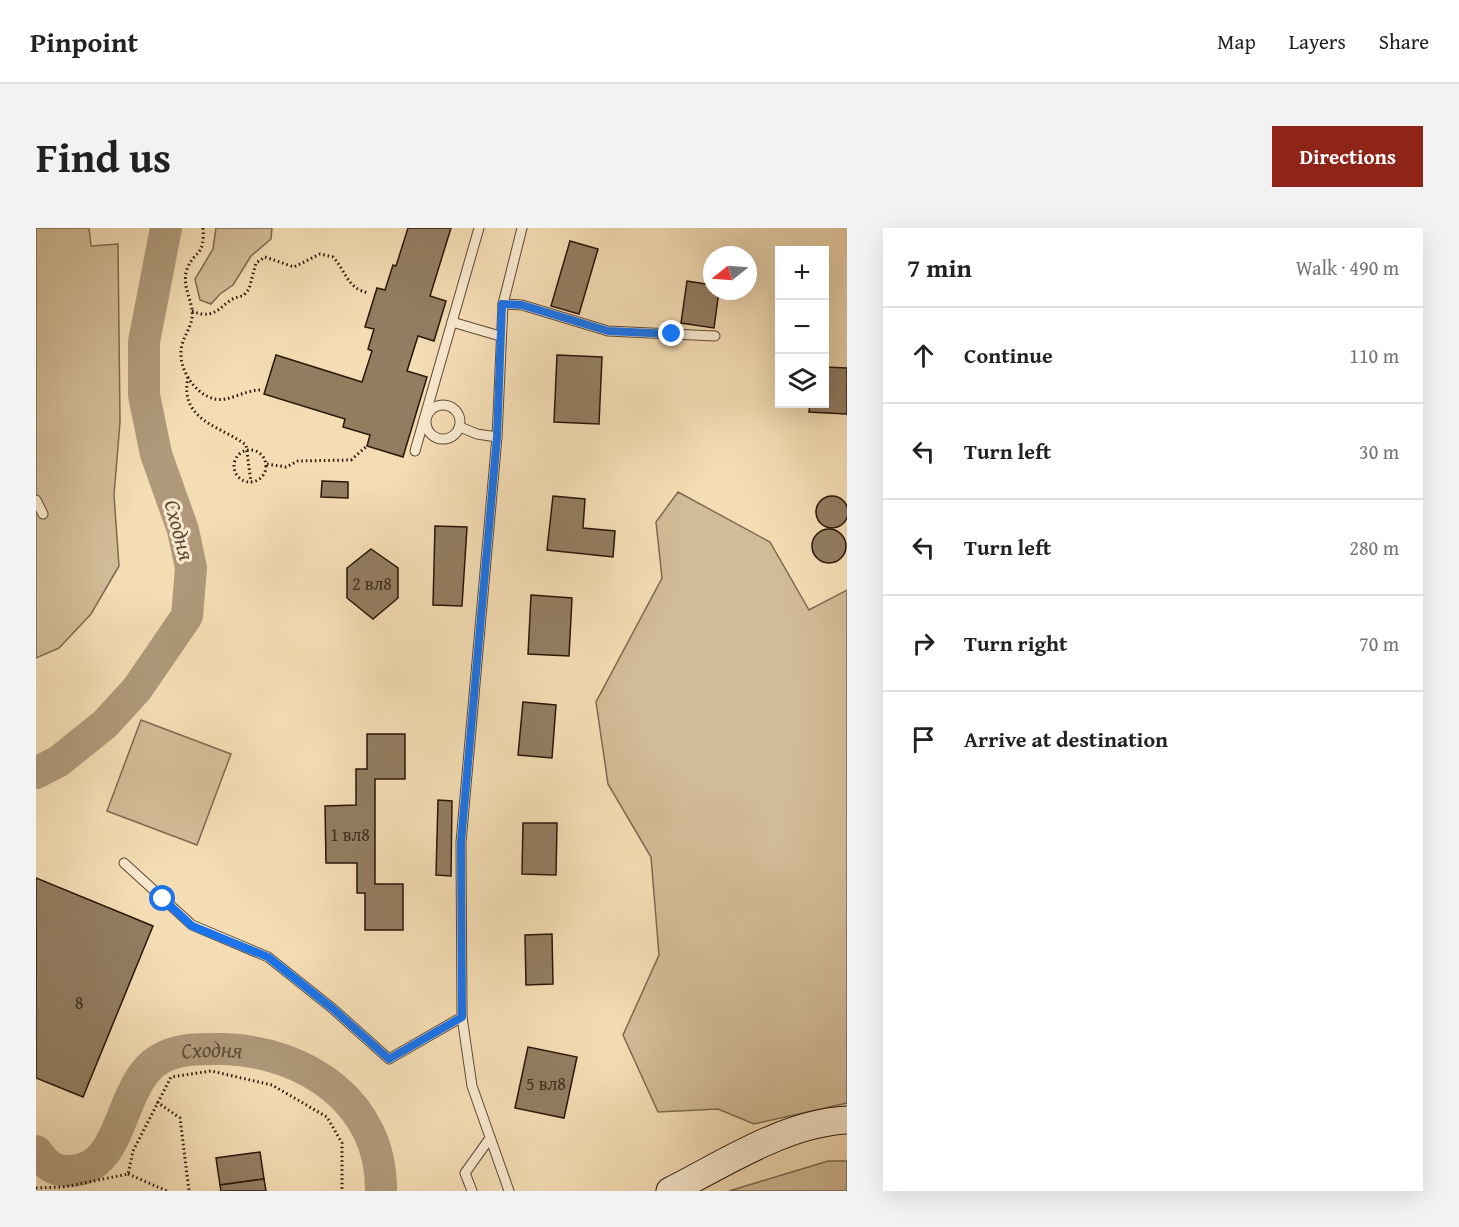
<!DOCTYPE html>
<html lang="en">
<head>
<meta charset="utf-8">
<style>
	:root { --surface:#fff; --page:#f2f2f2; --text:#222; --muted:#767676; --line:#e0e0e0; --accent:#8f2418 }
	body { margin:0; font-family:"Gentium Book Plus",serif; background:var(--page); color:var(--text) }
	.controls { position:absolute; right:18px; top:18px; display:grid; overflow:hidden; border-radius:0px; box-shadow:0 6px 24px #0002 }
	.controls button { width:54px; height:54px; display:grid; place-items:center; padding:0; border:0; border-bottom:2px solid var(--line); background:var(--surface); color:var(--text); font:30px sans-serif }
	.compass { position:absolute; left:667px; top:18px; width:54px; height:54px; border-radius:50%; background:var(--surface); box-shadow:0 6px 24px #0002; rotate:253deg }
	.stop { position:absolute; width:18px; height:18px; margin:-14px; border:4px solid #1a73e8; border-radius:50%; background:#fff }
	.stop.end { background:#1a73e8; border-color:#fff; box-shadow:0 2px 6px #0008 }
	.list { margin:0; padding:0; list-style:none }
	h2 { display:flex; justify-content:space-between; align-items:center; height:78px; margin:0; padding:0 24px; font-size:26px }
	h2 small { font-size:20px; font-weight:400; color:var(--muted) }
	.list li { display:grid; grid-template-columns:39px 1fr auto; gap:18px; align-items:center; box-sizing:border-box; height:96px; padding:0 24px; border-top:2px solid var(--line) }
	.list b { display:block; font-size:22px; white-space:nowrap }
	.list em { font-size:20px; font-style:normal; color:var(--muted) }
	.icon { flex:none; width:33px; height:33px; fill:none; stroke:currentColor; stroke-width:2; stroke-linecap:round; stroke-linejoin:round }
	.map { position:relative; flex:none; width:811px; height:963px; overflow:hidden; border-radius:0px }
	header { display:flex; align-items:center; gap:36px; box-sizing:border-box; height:84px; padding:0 30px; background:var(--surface); border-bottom:2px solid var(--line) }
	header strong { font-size:28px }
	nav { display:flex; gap:33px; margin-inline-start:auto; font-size:21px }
	.intro { display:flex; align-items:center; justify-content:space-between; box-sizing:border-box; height:144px; padding:0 36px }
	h1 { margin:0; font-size:42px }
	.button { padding:15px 27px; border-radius:0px; background:var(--accent); color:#fff; font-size:21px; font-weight:700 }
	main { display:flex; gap:36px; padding:0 36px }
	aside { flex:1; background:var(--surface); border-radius:0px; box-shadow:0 6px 24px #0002 }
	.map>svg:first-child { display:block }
</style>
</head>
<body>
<header>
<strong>Pinpoint</strong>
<nav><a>Map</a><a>Layers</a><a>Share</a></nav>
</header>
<div class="intro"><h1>Find us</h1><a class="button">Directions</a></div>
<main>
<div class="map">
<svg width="811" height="963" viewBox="0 0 811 963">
	<rect width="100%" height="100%" fill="#f4dcb4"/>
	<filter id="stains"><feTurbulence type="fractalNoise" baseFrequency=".00333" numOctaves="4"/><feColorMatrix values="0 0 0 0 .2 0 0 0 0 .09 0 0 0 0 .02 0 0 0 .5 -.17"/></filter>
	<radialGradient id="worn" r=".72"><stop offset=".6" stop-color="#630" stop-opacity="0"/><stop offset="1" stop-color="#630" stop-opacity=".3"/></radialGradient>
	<g fill="#d2bb97" stroke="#7e6950" stroke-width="1.5">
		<path d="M0,0H53L55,18L82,16L84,194L78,267L83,338L55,386L23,420L0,430Z"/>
		<path d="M180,0H236L235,11L215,28L197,57L184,66L175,76L164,72L159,51L177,21Z"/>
		<path d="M642,264L734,314L773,382L811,362V875L718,896L682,881L622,884L587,807L623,727L615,629L572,556L560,474L626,350L620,294Z"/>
		<path d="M105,492L195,526L161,617L71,583Z"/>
		<path d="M792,933H811V963H693Z"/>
	</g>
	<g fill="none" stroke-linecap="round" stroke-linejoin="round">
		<g stroke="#af997a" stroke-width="32">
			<path d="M0,545L23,533L69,496L101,461L151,388L155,340L147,302L120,226L108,167V114L130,0"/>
			<path id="s1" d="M0,923C10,936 16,943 33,943C92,943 80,848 130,828C148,820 169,821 188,821C271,824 346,875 345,963"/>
		</g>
	</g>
	<g fill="#937d61" stroke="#2a1708" stroke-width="1.5">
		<path d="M372,0H415L394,68L410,73L398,113L382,108L371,143L391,149L367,229L331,218L334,207L307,199L309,191L228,166L240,127L326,154L336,123L332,121L338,101L329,99L341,60L349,62L357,37L360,38Z"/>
		<path d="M534,13L562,21L543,86L515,78Z"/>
		<path d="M651,53L676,57V63H683L678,100L645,95Z"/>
		<path d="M521,127L566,129L563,196L518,194Z"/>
		<path d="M788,139L811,140V186L773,184L774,176H788Z"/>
		<path d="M286,253L312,254V270L285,269Z"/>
		<circle cx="796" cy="284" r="16"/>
		<path d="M517,268L549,271L547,300L579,303L577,329L511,322Z"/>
		<path d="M399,298L431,299L426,378L397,377Z"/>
		<circle cx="793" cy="318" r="17"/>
		<path d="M335,321L362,340V370L337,391L311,370V340Z"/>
		<path d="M495,367L536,370L533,428L492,426Z"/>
		<path d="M487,474L520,477L516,530L482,527Z"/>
		<path d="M331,506H369V551H339V656H367V702H329V665H321V635H290L289,578L320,577V541H331Z"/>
		<path d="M402,572L416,573L415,648L400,647Z"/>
		<path d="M487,595H521L520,647L486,646Z"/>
		<path d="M0,650L117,698L47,869L0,850Z"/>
		<path d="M516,706L517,756L490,757L489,707Z"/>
		<path d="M492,819L541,829L528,890L479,880Z"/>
		<path d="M224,924L228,951L184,957L180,930Z"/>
		<path d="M228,951L230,963H185L184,957Z"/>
	</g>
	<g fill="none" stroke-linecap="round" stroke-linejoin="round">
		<defs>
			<g id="lane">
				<path d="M467,76L486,77L572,103L679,108"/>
				<path d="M416,94L464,108"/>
				<circle cx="407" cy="194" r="17"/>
				<path d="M424,199L441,206L461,209"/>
				<path d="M379,223L443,0"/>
				<path d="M0,272L7,286"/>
				<path d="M88,635L156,697L232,729L296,780L353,831L426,789"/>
				<path d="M436,963L429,945L454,910"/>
				<path d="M473,963L436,858L426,789L425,614L461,209L467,76L486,0"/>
			</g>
			<path id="secondary" d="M634,963C688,936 749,895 811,892"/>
		</defs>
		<use href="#lane" stroke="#5c4833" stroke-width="11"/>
		<use href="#secondary" stroke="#2a1708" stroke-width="29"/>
		<g stroke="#2a1708" stroke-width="3" stroke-dasharray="1.5 3" stroke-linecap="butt">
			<path d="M167,0C169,29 159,21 151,41C146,56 154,68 156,82C158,96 149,105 146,117C140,139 159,167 179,171C193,174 209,162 224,162"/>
			<path d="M156,83C184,95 185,70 207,68L213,61L220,35L229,29L258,39L284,26L297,29C310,43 311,61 333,65"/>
			<path d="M152,149C143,193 185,198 210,217L215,254"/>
			<circle cx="214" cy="238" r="16"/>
			<path d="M231,236L250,239L262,233L315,232L331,218"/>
			<path d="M121,874L144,890L153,963"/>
			<path d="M92,946L131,963"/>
			<path d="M0,960L28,959L92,946L97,923L135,849L175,843L236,857L291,889L306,915V963"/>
		</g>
		<use href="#lane" stroke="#f8e8ce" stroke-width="9"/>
		<use href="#secondary" stroke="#f8e8ce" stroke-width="27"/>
	</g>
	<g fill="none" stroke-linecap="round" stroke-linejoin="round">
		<path stroke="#1a73e8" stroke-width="8" d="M127,671L156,698L232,729L296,780L353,831L426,789L425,614L461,209L466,76L486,77L572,103L636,106"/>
	</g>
	<g text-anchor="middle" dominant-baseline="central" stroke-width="6" stroke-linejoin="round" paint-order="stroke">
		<g font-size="18" fill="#44301e">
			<text x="336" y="355">2 вл8</text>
			<text x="314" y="606">1 вл8</text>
			<text x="43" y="774">8</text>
			<text x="510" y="855">5 вл8</text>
		</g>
		<g font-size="22" font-style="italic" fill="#5f4b36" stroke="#f8e8ce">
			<text transform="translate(144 302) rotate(75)">Сходня</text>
			<text stroke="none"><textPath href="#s1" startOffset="246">Сходня</textPath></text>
		</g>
	</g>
	<rect width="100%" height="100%" filter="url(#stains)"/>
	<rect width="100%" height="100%" fill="url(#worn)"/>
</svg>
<div class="controls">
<button>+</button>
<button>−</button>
<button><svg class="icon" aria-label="layers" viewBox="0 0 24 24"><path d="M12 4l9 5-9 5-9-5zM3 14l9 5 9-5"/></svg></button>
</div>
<svg class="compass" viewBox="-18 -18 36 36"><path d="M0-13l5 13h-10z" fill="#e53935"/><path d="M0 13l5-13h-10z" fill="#767676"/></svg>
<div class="stop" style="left:127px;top:671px"></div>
<div class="stop end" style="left:636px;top:106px"></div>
</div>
<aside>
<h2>7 min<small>Walk · 490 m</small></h2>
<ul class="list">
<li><svg class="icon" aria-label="ahead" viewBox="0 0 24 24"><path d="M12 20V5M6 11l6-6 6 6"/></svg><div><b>Continue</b></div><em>110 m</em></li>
<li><svg class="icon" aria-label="left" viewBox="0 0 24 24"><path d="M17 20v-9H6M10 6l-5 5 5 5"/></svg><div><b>Turn left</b></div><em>30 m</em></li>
<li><svg class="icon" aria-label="left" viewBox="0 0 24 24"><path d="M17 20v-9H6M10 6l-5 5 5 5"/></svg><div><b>Turn left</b></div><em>280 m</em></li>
<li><svg class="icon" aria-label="right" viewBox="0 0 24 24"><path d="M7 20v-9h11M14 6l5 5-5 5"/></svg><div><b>Turn right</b></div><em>70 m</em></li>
<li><svg class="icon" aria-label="arrive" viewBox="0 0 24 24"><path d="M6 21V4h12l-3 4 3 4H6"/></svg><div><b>Arrive at destination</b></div></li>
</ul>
</aside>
</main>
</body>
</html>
